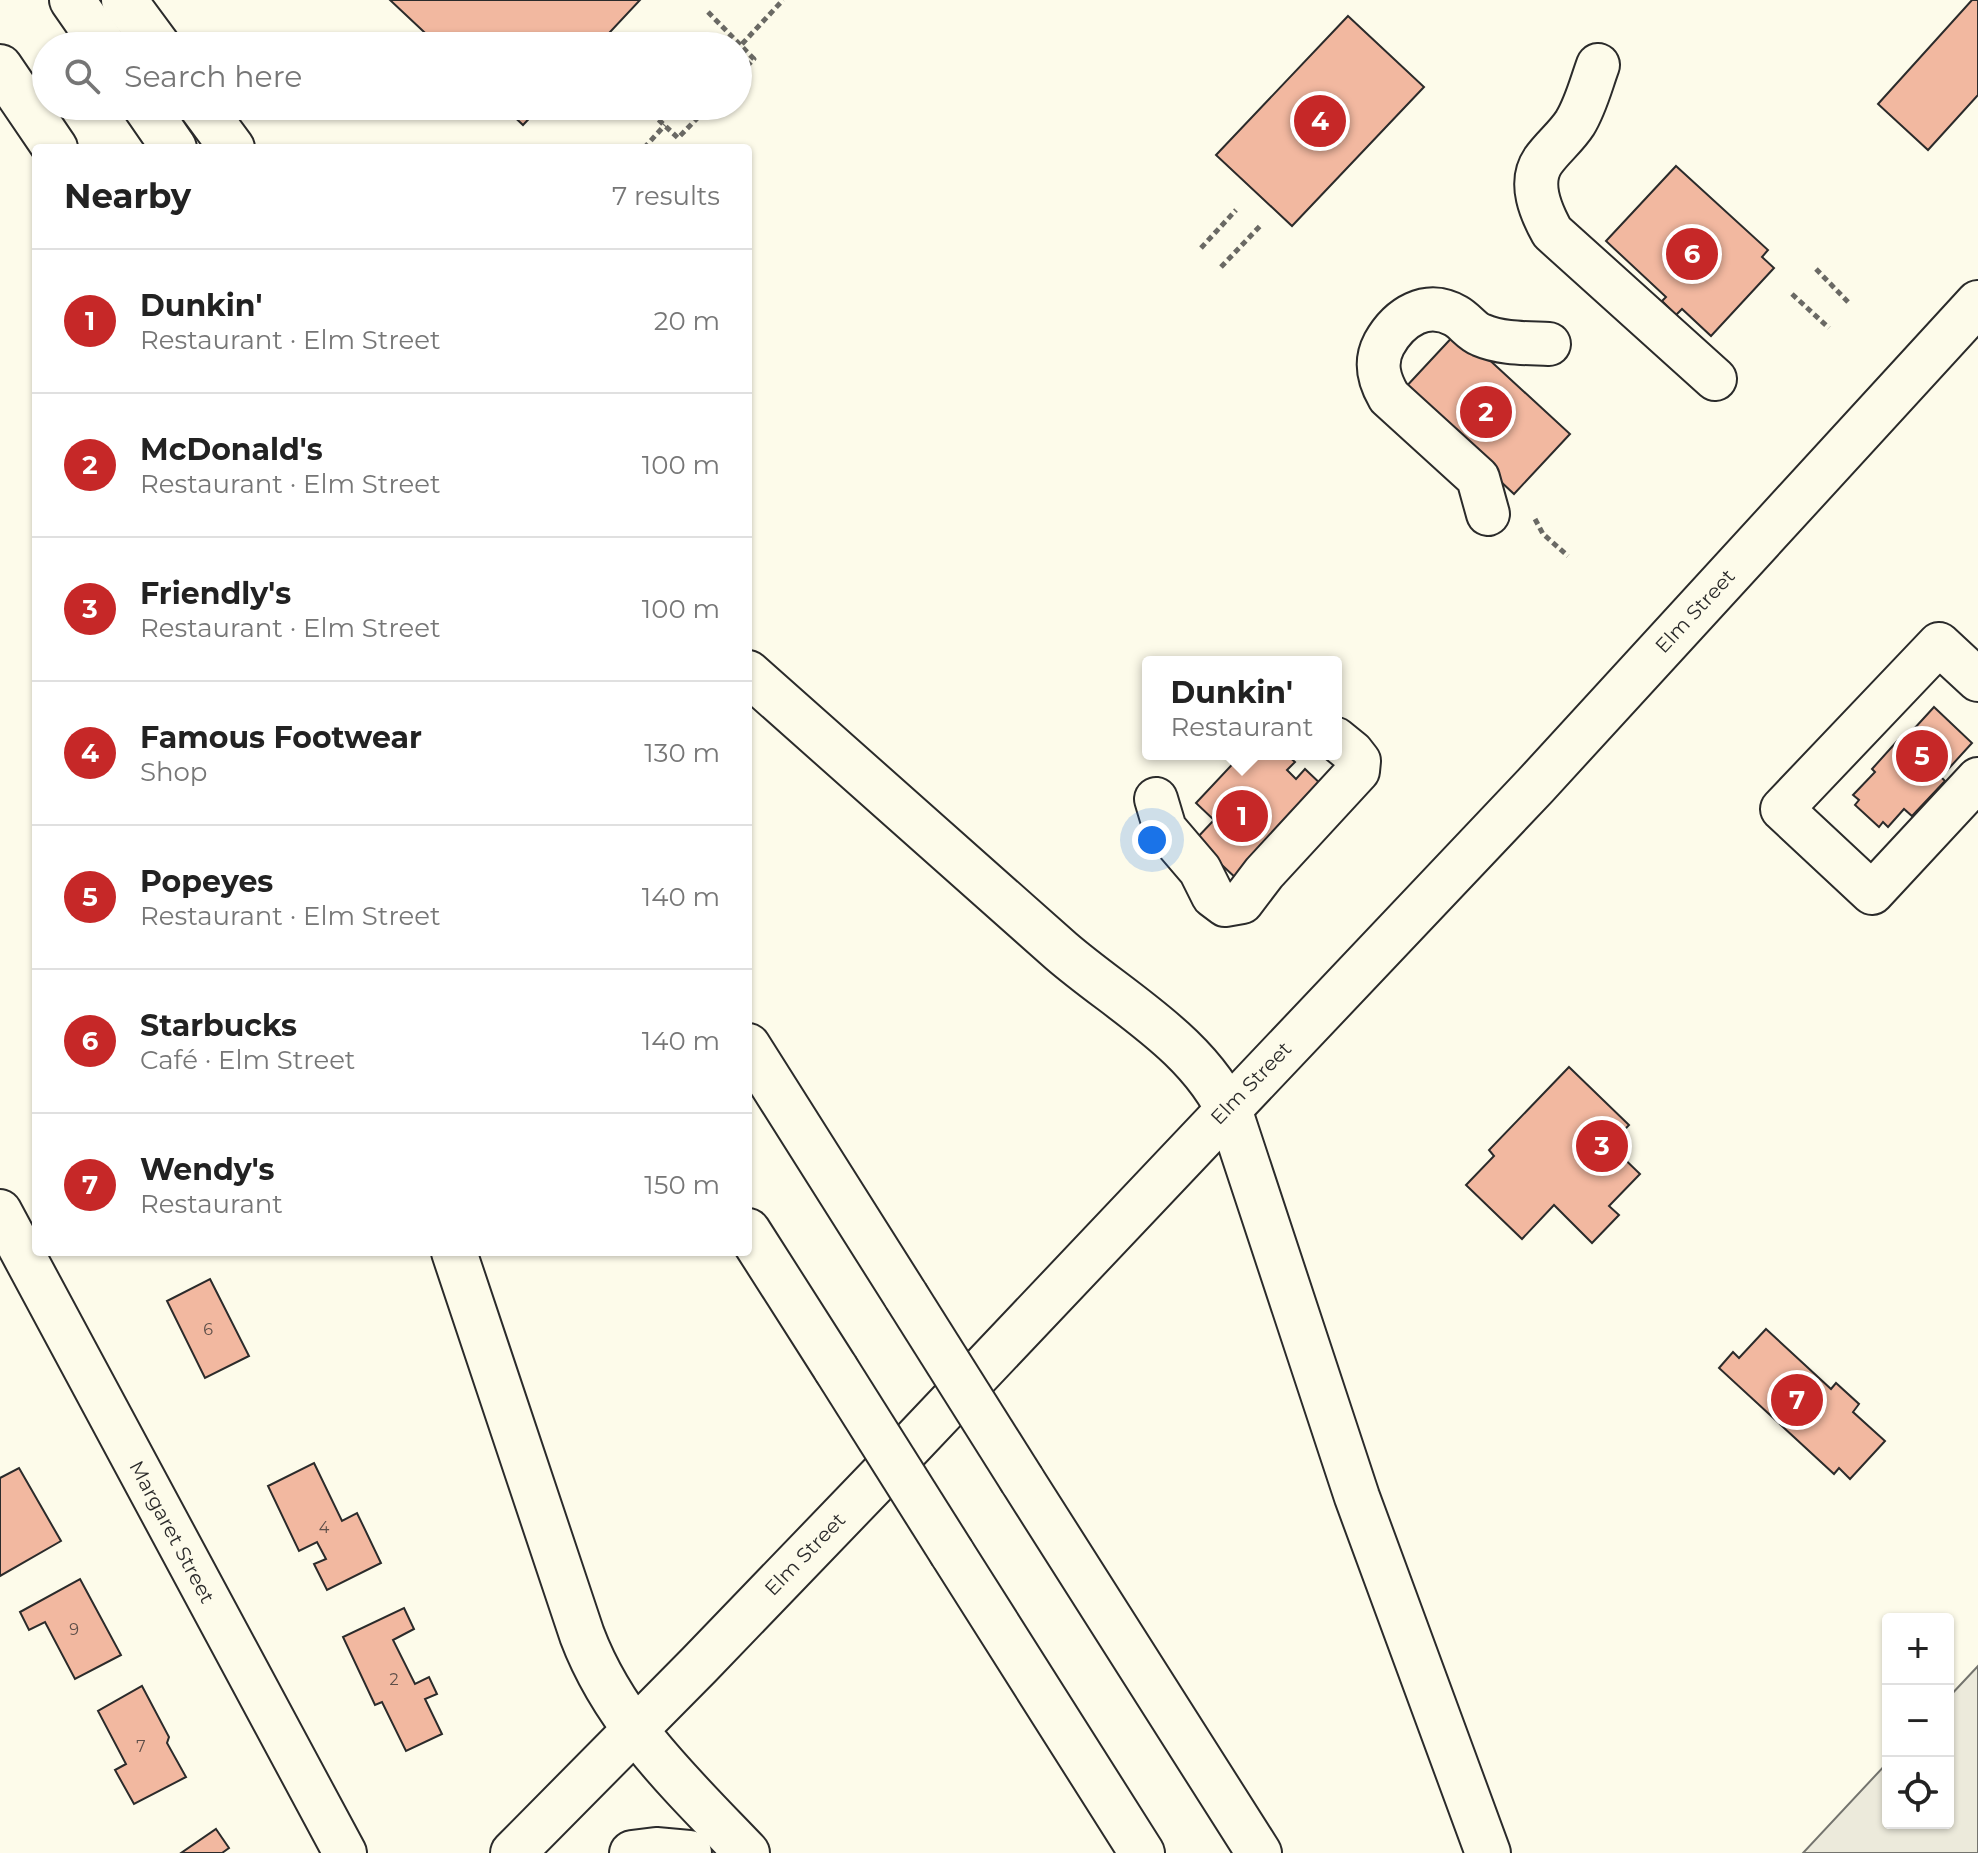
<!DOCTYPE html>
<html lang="en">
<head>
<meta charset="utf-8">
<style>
	:root { --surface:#fff; --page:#f6f6f6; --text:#222; --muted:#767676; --line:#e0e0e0; --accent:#c62828 }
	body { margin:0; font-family:Montserrat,sans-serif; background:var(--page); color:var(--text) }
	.controls { position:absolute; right:24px; bottom:24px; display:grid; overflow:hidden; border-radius:8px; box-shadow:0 2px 6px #0004 }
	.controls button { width:72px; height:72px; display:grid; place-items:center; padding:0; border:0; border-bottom:2px solid var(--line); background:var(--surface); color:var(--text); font:40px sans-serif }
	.you { position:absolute; left:1152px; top:840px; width:28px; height:28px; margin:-20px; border:6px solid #fff; border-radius:50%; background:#1a73e8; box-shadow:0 0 0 12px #1a73e833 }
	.badge { display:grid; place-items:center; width:52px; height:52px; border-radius:50%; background:var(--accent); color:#fff; font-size:26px; font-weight:700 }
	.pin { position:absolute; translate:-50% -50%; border:4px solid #fff; box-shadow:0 2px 8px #0006 }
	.popup { position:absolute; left:1142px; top:656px; width:200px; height:104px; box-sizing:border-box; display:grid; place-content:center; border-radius:8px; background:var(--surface); filter:drop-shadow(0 2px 6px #0005); font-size:26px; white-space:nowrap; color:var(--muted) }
	.popup b { font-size:30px; color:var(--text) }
	.popup::after { content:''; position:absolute; left:50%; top:100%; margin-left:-16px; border:16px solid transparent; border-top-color:var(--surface) }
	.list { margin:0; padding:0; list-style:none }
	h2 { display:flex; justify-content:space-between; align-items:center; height:104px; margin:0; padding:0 32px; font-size:34px }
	h2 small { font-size:26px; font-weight:400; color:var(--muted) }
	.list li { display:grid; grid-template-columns:52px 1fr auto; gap:24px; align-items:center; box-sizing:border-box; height:144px; padding:0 32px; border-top:2px solid var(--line) }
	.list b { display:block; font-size:30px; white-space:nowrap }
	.list p { margin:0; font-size:26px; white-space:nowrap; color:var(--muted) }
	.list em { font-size:26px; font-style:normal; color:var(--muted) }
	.icon { flex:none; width:44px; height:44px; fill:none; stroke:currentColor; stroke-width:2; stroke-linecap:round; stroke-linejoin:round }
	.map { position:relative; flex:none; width:1978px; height:1853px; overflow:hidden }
	.search { position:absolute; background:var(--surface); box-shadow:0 2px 6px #0004; left:32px; top:32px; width:720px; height:88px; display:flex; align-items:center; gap:20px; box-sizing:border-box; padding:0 28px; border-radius:44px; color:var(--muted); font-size:30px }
	.panel { position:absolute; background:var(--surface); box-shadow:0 2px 6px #0004; left:32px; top:144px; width:720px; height:1112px; border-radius:8px }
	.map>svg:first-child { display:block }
</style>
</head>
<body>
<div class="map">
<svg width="1978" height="1853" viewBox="0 0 1978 1853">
	<rect width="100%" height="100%" fill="#fdfbea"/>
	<path fill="#eceadb" stroke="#74746e" stroke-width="2" d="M1978,1666V1853H1803L1888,1762V1823H1948V1698Z"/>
	<g fill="#f2b8a0" stroke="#2b2b2b" stroke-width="2">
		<path d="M390,0H640L597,46H439Z"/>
		<path d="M1972,0H1978V95L1928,150L1878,104Z"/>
		<path d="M1348,16L1424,87L1292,226L1216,155Z"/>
		<path d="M503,106H541L523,125Z"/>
		<path d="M1676,166L1768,250L1762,257L1774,268L1711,336L1682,309L1676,315L1662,301L1666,297L1606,241Z"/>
		<path d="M1458,331L1570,434L1514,494L1403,390Z"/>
		<path d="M1934,707L1972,743L1941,777L1945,781L1912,816L1904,809L1888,827L1883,822L1879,827L1855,805L1859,800L1853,795L1875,772L1872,769L1899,739L1902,742Z"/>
		<path d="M1242,754H1286L1295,762L1287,770L1296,779L1305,769L1325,788L1238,880L1195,840L1214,820L1196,803Z"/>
		<path d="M1569,1067L1629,1125L1610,1145L1640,1174L1609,1206L1619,1215L1592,1243L1554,1205L1522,1239L1466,1185L1494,1156L1489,1150Z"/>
		<path d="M210,1279L249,1356L205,1378L167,1301Z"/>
		<path d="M1766,1329L1831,1389L1836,1383L1859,1404L1853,1412L1885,1441L1850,1479L1839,1468L1834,1474L1719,1368L1733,1352L1739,1358Z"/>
		<path d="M314,1463L342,1521L357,1513L381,1563L327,1590L314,1564L326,1559L317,1542L299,1551L268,1486Z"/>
		<path d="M19,1468L61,1541L0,1576V1478Z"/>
		<path d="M80,1579L121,1655L75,1679L45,1622L29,1630L20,1612Z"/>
		<path d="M404,1608L414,1629L393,1640L415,1684L429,1677L437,1694L425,1699L442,1734L406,1751L382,1702L375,1705L343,1637Z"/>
		<path d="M142,1686L169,1737L167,1743L186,1777L134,1804L115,1770L126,1764L98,1711Z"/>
		<path d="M216,1829L229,1848L222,1853H181Z"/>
	</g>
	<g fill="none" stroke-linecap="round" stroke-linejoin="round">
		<defs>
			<g id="minor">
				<path d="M1598,65C1591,84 1586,105 1575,123C1566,137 1552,148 1543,161C1528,183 1541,212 1552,232L1715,379"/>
				<path d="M1488,514L1478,478L1389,397C1379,380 1374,363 1384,344C1399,317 1427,299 1456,316C1465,321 1471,331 1481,335C1502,344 1526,343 1549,344"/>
				<path d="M1978,680L1939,644L1782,809L1872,893L1978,779"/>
				<path d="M1156,799L1165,829L1200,870L1213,896L1225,905L1242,902L1264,873L1358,771L1359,761L1352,752L1336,739"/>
				<path d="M0,1211L345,1853"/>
			</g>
			<path id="major" d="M513,1853L699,1665L905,1451L1535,786L1978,303"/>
			<g id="highway">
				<path d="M72,0L104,46"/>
				<path d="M124,0L158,46"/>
				<path d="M0,67L55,148"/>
				<path d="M145,106L174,148"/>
				<path d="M201,106L232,148"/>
				<path d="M748,673C852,766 956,859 1061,951C1120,1002 1200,1044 1232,1118L1357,1497L1488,1853"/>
				<path d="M748,1046L906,1296"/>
				<path d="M748,1231L836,1369"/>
				<path d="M454,1252L582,1635C615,1723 683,1786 747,1853"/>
				<path d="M1022,1480L1259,1853"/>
				<path d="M952,1553L1142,1853"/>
				<path d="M632,1853L656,1850L689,1853"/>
			</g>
		</defs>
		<use href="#minor" stroke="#2b2b2b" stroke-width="46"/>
		<use href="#major" stroke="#2b2b2b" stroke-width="48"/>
		<use href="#highway" stroke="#2b2b2b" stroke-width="48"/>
		<g stroke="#6a6964" stroke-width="5" stroke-dasharray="6 4" stroke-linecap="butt">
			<path d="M708,12L754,59L738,75"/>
			<path d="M742,44L783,0"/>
			<path d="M644,106L678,138L709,106"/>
			<path d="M644,148L665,125"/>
			<path d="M1201,248L1236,210"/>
			<path d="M1221,267L1260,226"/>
			<path d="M1816,269L1850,304"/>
			<path d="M1792,294L1829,328"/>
			<path d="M1535,519L1543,534L1568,556"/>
		</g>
		<use href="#minor" stroke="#fdfbea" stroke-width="42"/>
		<use href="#major" stroke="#fdfbea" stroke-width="44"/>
		<use href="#highway" stroke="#fdfbea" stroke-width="44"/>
		<defs>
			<g id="highway-bridge">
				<path d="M906,1296L1022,1480"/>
				<path d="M836,1369L952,1553"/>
			</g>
		</defs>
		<use href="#highway-bridge" stroke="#2b2b2b" stroke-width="48" stroke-linecap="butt"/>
		<use href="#highway-bridge" stroke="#fdfbea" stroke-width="44"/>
	</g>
	<g text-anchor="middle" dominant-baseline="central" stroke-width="6" stroke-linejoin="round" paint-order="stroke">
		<g font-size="16" fill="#5d4e48">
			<text x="208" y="1329">6</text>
			<text x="324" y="1527">4</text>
			<text x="74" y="1629">9</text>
			<text x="394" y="1679">2</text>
			<text x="141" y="1746">7</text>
		</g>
		<g font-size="20" fill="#2b2b2b" stroke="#fdfbea">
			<text transform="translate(1695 611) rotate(-47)">Elm Street</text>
			<text transform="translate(1251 1083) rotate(-46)">Elm Street</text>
			<text transform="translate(172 1532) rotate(62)">Margaret Street</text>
			<text transform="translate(805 1554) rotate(-46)">Elm Street</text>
		</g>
	</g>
</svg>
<div class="controls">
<button>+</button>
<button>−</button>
<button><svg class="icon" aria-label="locate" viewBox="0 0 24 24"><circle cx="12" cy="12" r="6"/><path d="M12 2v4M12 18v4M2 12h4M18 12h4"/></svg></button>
</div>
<div class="you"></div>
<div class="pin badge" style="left:1242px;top:816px">1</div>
<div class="popup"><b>Dunkin'</b>Restaurant</div>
<div class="pin badge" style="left:1486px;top:412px">2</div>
<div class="pin badge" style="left:1602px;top:1146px">3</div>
<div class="pin badge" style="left:1320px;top:121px">4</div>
<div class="pin badge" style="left:1922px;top:756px">5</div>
<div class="pin badge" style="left:1692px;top:254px">6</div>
<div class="pin badge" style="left:1797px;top:1400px">7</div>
<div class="search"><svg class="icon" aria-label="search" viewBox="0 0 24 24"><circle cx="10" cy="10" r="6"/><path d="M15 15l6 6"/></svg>Search here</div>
<section class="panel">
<h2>Nearby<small>7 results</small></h2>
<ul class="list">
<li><span class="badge">1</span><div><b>Dunkin'</b><p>Restaurant · Elm Street</p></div><em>20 m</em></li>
<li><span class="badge">2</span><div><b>McDonald's</b><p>Restaurant · Elm Street</p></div><em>100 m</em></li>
<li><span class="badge">3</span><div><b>Friendly's</b><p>Restaurant · Elm Street</p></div><em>100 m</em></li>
<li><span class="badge">4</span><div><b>Famous Footwear</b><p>Shop</p></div><em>130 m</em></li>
<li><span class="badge">5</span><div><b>Popeyes</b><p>Restaurant · Elm Street</p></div><em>140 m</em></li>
<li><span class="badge">6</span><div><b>Starbucks</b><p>Café · Elm Street</p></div><em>140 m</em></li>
<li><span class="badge">7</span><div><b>Wendy's</b><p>Restaurant</p></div><em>150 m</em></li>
</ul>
</section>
</div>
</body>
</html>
